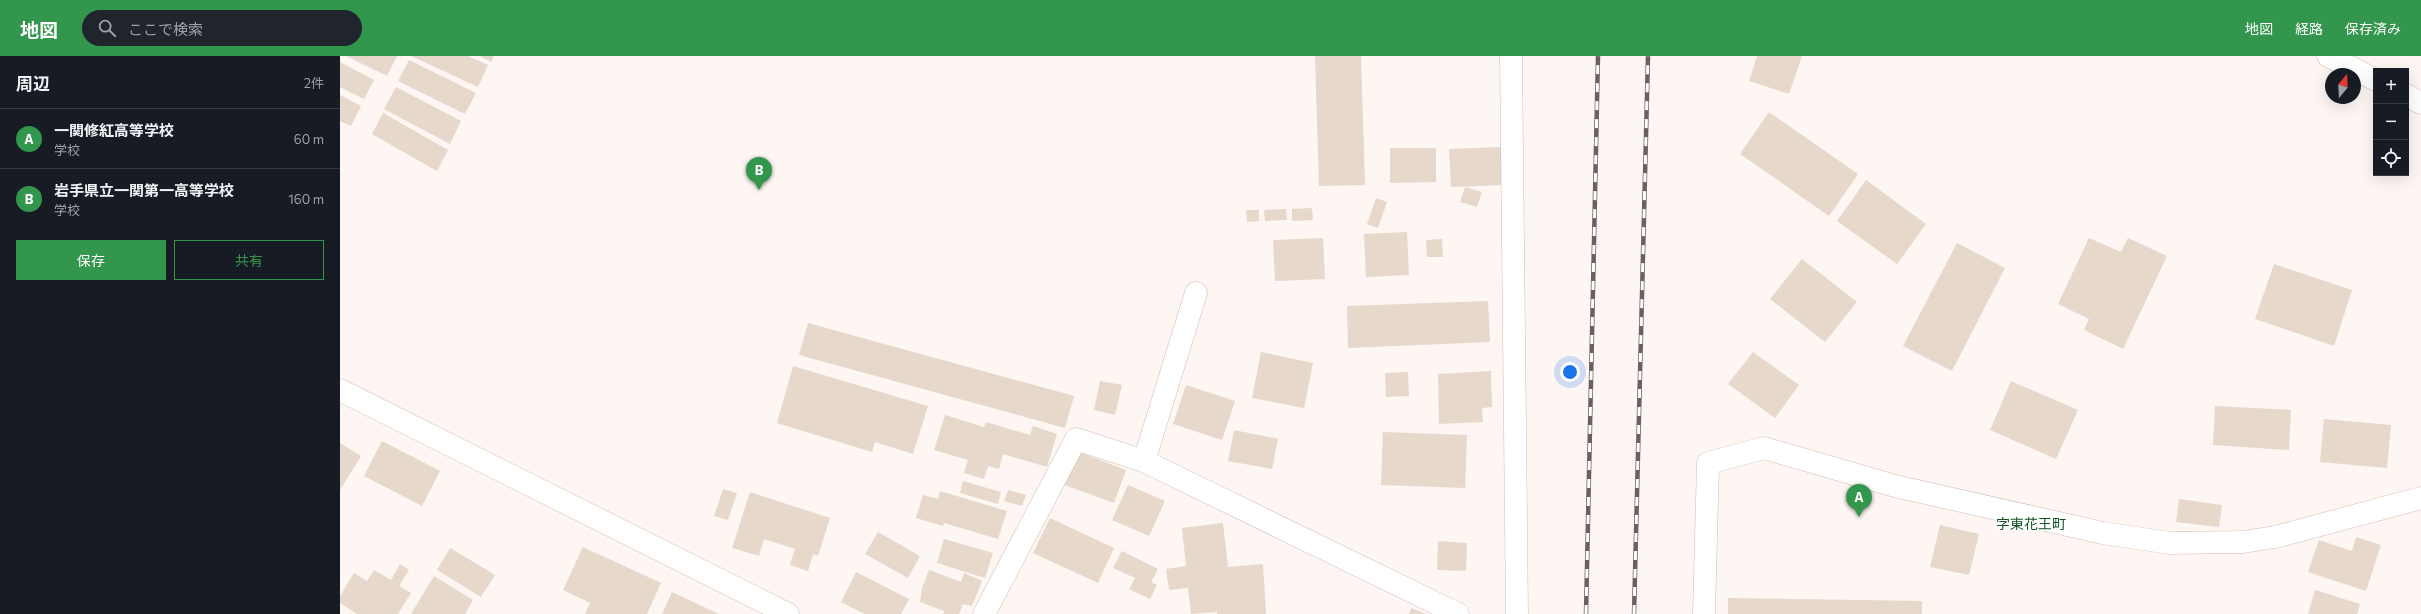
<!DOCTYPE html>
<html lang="ja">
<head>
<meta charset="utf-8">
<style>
	:root { --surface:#171b24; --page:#20242c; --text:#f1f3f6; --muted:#9ea1a6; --line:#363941; --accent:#32964c }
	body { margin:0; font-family:Commissioner,"Noto Sans JP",sans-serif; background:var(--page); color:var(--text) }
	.controls { position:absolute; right:12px; top:12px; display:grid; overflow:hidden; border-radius:0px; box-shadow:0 4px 16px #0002 }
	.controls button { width:36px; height:36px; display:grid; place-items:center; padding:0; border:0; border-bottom:1px solid var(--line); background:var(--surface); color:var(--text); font:20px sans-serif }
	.compass { position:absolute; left:1985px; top:12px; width:36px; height:36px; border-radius:50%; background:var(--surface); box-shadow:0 4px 16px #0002; rotate:18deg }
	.you { position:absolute; left:1230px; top:316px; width:14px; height:14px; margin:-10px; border:3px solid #fff; border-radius:50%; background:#1a73e8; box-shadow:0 0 0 6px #1a73e833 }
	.badge { display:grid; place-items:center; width:26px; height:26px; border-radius:50%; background:var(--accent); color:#fff; font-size:13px; font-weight:700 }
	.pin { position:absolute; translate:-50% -33px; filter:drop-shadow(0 1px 2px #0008) }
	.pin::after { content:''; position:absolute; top:21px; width:14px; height:12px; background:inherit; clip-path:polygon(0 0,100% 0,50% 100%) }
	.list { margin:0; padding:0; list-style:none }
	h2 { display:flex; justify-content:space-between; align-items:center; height:52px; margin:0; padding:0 16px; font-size:17px }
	h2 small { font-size:13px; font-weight:400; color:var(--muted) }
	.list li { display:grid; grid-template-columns:26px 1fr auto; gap:12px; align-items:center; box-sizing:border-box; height:60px; padding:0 16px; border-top:1px solid var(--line) }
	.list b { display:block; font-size:15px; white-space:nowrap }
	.list p { margin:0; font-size:13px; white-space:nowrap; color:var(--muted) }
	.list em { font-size:13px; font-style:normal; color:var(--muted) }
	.actions { display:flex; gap:8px; padding:12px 16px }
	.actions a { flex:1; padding:9px 0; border:1px solid var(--accent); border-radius:0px; text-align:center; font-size:14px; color:var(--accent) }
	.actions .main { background:var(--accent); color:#fff }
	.icon { flex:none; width:22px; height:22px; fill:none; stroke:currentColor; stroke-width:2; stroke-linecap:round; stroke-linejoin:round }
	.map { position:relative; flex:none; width:2081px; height:558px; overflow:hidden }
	header { display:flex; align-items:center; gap:24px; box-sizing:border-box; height:56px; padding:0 20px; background:var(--accent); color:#fff }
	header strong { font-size:19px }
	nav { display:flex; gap:22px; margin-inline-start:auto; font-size:14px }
	.search { width:280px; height:36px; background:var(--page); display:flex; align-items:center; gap:10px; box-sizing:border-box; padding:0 14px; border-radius:22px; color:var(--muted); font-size:15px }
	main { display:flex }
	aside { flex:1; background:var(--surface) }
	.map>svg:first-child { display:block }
</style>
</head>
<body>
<header>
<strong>地図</strong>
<div class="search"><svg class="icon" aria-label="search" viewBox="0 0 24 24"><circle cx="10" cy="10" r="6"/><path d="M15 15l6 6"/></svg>ここで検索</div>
<nav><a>地図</a><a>経路</a><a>保存済み</a></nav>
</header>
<main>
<aside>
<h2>周辺<small>2件</small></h2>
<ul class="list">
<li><span class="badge">A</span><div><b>一関修紅高等学校</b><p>学校</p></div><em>60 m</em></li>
<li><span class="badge">B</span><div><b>岩手県立一関第一高等学校</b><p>学校</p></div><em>160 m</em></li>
</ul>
<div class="actions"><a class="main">保存</a><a>共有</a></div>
</aside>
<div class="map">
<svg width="2081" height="558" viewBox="0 0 2081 558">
	<rect width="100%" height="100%" fill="#fdf6f3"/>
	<g fill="#e6d8cb">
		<path d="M6,0H57L47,20Z"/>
		<path d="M71,0H128L148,9L138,31Z"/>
		<path d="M140,0H154L151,6Z"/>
		<path d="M975,0H1021L1025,129L979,130Z"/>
		<path d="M1417,0H1462L1449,38L1409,25Z"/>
		<path d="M69,4L136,37L125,58L58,25Z"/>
		<path d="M0,6L34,24L24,43L0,31Z"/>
		<path d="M56,31L121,65L110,88L44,53Z"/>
		<path d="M0,39L21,50L11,70L0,65Z"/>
		<path d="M1429,56L1518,118L1489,160L1400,98Z"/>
		<path d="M43,57L108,94L97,115L32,78Z"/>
		<path d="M1162,91L1164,129L1111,131L1109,93Z"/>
		<path d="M1050,92H1096V126L1050,127Z"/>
		<path d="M1526,124L1586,168L1557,208L1497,165Z"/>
		<path d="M1125,131L1142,136L1137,151L1120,146Z"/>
		<path d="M1036,142L1047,146L1038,172L1027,168Z"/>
		<path d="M972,152L973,164L952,165V153Z"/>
		<path d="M946,153L947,164L925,165L924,154Z"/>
		<path d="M906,154H919V165L907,166Z"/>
		<path d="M1067,176L1069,219L1026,221L1024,178Z"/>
		<path d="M983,182L985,223L935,225L933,184Z"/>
		<path d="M1749,182L1781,196L1788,182L1827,200L1783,293L1744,274L1749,263L1718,248Z"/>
		<path d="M1102,183L1103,201H1087L1086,184Z"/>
		<path d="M1617,187L1665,212L1612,315L1563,290Z"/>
		<path d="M1462,203L1517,246L1485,286L1430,243Z"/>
		<path d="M1934,208L2012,234L1994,290L1915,263Z"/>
		<path d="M1148,245L1150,286L1008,292L1007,250Z"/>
		<path d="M468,267L734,340L725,372L459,299Z"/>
		<path d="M921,296L973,307L964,352L912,342Z"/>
		<path d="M1413,296L1459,329L1435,362L1388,328Z"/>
		<path d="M453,310L588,350L573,398L535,386L532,396L437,367Z"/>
		<path d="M1151,315L1152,351L1142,352L1143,366L1099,368L1098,318Z"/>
		<path d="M1068,316L1069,340L1046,341L1045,317Z"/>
		<path d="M760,325L782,329L775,359L754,354Z"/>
		<path d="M1671,325L1738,354L1716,403L1650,374Z"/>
		<path d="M846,329L895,345L882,384L833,368Z"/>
		<path d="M1875,350L1951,354L1949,394L1873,389Z"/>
		<path d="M605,359L644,371L646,366L690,379L693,370L717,378L707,411L663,398L659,413L648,410L644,423L624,417L628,404L594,394Z"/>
		<path d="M1984,363L2051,369L2047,412L1980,406Z"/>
		<path d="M894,374L938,383L932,413L888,405Z"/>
		<path d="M1043,376L1127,379L1125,432L1041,429Z"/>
		<path d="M42,385L100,415L82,450L24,420Z"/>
		<path d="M0,387L21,400L0,434Z"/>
		<path d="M731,393L786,414L774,447L719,427Z"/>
		<path d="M623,425L661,436L658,448L620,437Z"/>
		<path d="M788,429L825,445L809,480L772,464Z"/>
		<path d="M383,433L397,437L388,464L374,460Z"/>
		<path d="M668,434L686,439L682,450L664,445Z"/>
		<path d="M600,435L667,455L658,483L604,467L603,470L576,462L583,439L598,443Z"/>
		<path d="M410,436L490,462L478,500L473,498L468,515L450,509L455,493L424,483L419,500L392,492Z"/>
		<path d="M1839,443L1882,449L1879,471L1836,466Z"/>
		<path d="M710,462L774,492L758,527L693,497Z"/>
		<path d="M883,467L888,511L923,508L926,558H877V556L851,558L848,532L829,534L826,513L846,510L842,472Z"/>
		<path d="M1600,469L1639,478L1629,519L1590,511Z"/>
		<path d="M538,476L580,500L568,522L525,498Z"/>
		<path d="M2016,481L2041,489L2026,535L1968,516L1979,484L2012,495Z"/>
		<path d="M604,483L653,497L645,522L597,507Z"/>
		<path d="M1098,485L1127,487L1126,515L1097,514Z"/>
		<path d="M243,491L321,527L307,558H245L250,547L223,534Z"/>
		<path d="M110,492L155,519L141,541L97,514Z"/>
		<path d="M782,495L818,513L811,526L817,529L810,543L789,533L795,522L773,512Z"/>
		<path d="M60,508L69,514L59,530L71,537L58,558H17L0,547V540L14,517L27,525L34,514L51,524Z"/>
		<path d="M589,514L621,526L624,517L642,525L632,550L623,548L619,558H603L604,555L580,546L582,532Z"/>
		<path d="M516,516L569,543L561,558H525L501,546Z"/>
		<path d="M94,520L133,544L125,558H71Z"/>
		<path d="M1975,534L2020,548L2017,558H1968Z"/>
		<path d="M332,536L379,558H322Z"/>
		<path d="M1388,542L1582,545V558H1388Z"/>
		<path d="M1071,552L1086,558H1069Z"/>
	</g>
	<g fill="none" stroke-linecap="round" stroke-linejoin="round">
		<defs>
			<g id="minor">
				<path d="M1171,0L1177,558"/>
				<path d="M1988,0L2036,24"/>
				<path d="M2066,39L2081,47"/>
				<path d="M0,334L448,558"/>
				<path d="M804,405L856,237"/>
				<path d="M644,558L736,383L804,405L1118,558"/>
				<path d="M1364,558L1368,407L1424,392L1555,430L1763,477L1830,487L1903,486L1935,481L2081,442"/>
			</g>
		</defs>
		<use href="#minor" stroke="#cfbdb6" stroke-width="23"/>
		<use href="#minor" stroke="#fff" stroke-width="22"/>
		<defs>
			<g id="rail">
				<path d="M1246,558L1258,0"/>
				<path d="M1294,558L1308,0"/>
			</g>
		</defs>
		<use href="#rail" stroke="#68615e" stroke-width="4.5"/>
		<use href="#rail" stroke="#fff" stroke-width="3" stroke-dasharray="9" stroke-linecap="butt"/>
	</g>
	<g text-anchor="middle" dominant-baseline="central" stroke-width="3" stroke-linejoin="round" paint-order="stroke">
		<g font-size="14" fill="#115324" stroke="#fff">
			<text x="1691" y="467">字東花王町</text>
		</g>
	</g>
</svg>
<div class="controls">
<button>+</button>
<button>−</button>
<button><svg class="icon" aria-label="locate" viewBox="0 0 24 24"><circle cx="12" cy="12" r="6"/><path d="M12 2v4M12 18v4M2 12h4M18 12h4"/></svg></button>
</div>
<svg class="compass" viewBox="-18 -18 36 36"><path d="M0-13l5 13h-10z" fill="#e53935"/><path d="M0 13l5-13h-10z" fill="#9ea1a6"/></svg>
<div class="you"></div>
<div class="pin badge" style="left:1519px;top:461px">A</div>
<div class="pin badge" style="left:419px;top:134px">B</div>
</div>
</main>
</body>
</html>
